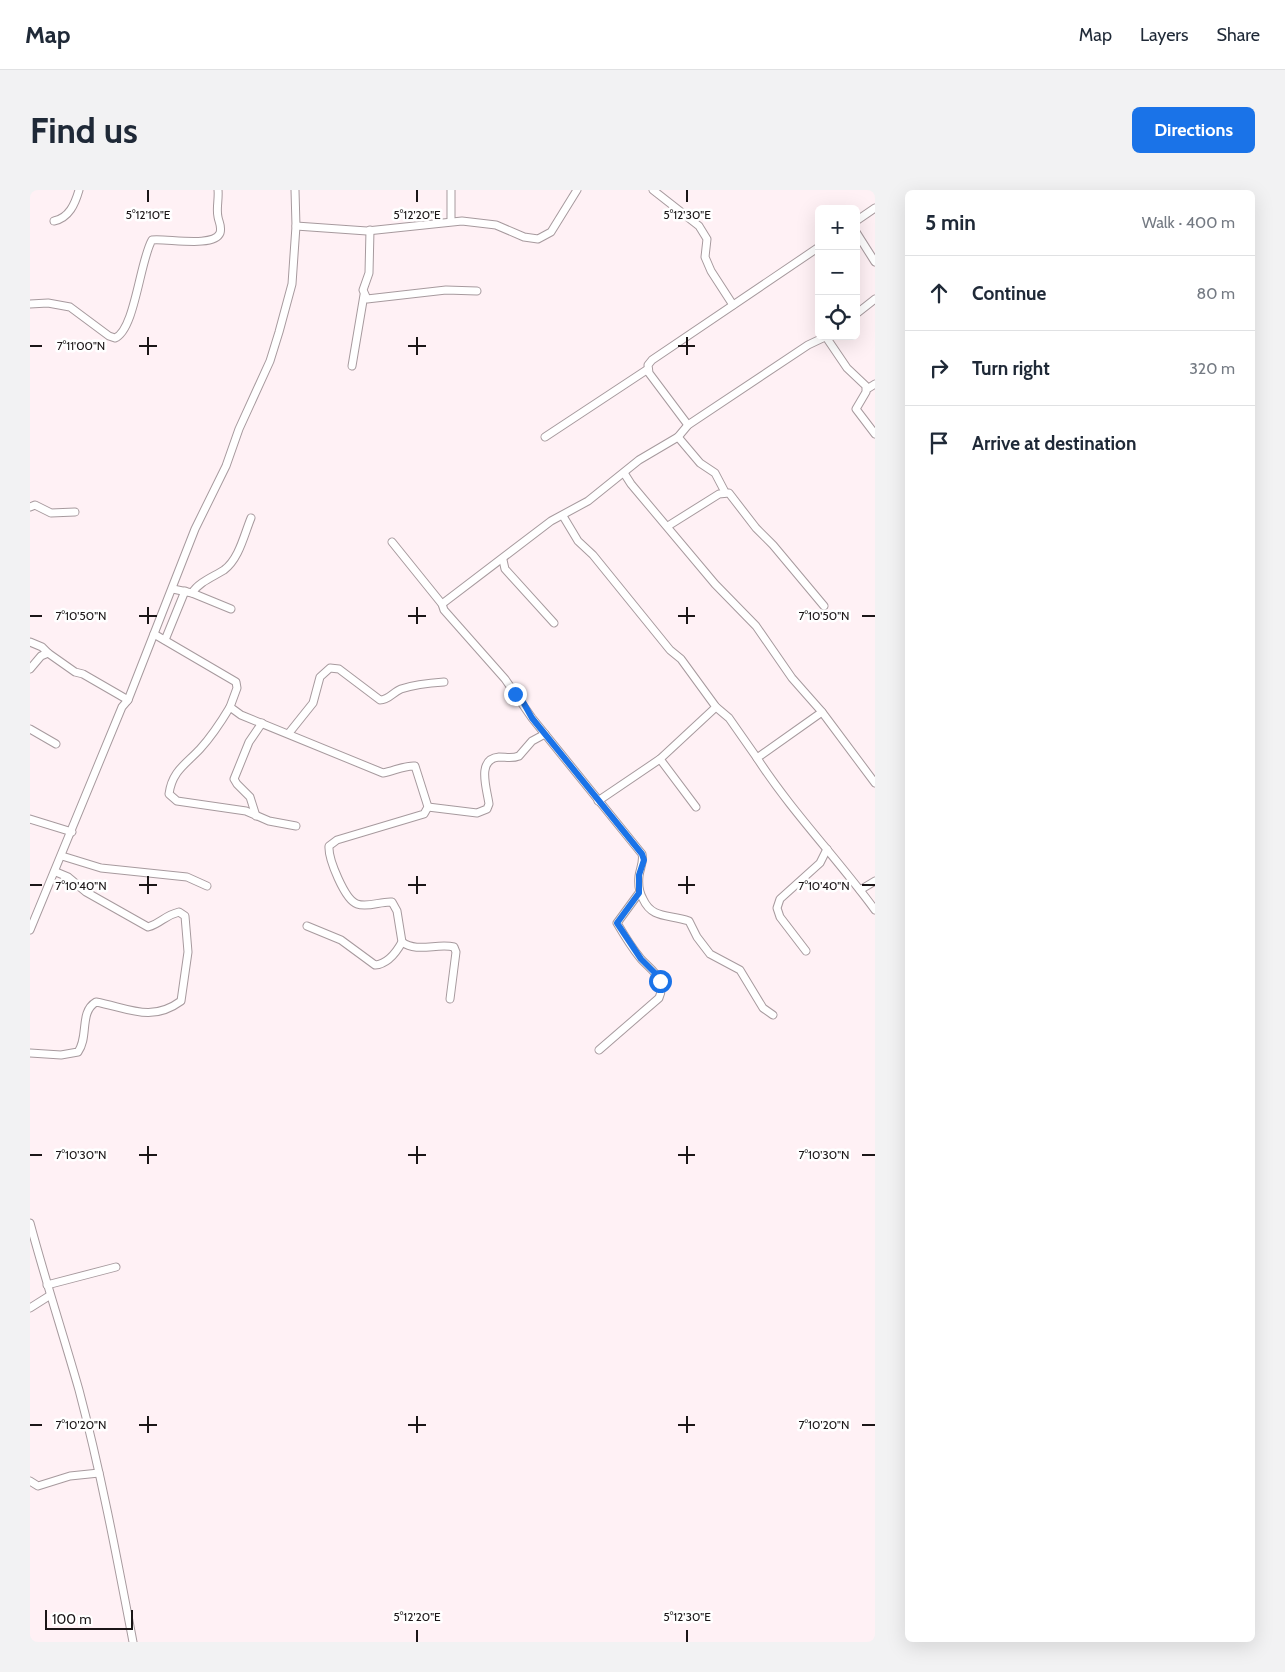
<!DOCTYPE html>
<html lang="en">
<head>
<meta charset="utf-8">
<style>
	:root { --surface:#fff; --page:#f2f2f3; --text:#1f2937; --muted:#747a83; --line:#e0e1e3; --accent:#1a73e8 }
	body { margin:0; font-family:Cabin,sans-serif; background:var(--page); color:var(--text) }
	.controls { position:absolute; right:15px; top:15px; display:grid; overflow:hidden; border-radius:8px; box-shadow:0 5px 20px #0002 }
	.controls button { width:45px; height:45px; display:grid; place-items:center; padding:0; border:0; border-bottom:1px solid var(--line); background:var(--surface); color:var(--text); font:25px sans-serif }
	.scale { position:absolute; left:15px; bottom:12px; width:88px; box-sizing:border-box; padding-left:5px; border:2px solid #1b1617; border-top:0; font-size:14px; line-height:18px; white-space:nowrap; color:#1b1617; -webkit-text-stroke:4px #fff; paint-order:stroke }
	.stop { position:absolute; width:15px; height:15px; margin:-11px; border:4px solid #1a73e8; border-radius:50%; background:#fff }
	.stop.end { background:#1a73e8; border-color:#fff; box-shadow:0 1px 5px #0008 }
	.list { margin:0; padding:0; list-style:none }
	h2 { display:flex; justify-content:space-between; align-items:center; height:65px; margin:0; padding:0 20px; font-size:21px }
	h2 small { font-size:16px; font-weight:400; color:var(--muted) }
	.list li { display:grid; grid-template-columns:32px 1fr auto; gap:15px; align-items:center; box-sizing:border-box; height:75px; padding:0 20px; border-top:1px solid var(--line) }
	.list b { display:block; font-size:19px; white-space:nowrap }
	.list em { font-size:16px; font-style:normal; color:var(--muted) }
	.icon { flex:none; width:28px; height:28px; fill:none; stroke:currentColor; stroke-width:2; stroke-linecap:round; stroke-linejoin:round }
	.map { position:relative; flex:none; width:845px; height:1452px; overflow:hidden; border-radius:8px }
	header { display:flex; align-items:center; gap:30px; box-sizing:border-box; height:70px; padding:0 25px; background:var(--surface); border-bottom:1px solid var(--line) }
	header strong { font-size:24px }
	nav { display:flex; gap:28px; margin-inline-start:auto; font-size:18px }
	.intro { display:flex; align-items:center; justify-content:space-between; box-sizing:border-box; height:120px; padding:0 30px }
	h1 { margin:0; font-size:35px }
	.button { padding:12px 22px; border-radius:8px; background:var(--accent); color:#fff; font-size:18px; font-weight:700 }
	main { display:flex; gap:30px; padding:0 30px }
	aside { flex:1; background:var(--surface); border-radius:8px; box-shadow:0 5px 20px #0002 }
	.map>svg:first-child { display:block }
</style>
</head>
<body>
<header>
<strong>Map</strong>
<nav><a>Map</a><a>Layers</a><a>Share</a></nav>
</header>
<div class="intro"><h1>Find us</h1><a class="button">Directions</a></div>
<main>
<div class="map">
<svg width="845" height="1452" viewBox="0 0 845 1452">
	<rect width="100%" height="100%" fill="#fff1f5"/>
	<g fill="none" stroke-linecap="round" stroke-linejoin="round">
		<defs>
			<g id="minor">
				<path d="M623,0L669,36L677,49L675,67L681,81L703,115"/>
				<path d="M24,31C39,28 45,14 49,0"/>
				<path d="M421,31V0"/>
				<path d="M826,31L845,18"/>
				<path d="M266,36L337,41L432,31L466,35L494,47L508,49L521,42L547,0"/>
				<path d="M340,40L339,83L333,100L337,109L416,100L447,101"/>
				<path d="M826,42L845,72"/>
				<path d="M0,114L18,113L40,117L79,146L85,148C105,140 110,70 122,50C136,48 184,58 190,43C192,36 189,33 188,27C186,19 189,9 188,0"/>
				<path d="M826,124L845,109"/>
				<path d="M796,147L817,178L836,196V202L826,219L845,244"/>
				<path d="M322,176L334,105"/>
				<path d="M837,199L845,194"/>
				<path d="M658,235L619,183L618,175L622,170L789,57"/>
				<path d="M515,247L618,179"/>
				<path d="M648,247L670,273L685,283L695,302"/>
				<path d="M594,283L601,294L685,394L726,436L762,488L792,522L845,593"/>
				<path d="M0,317L5,315L21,323L45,322"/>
				<path d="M533,326L548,351L563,365L640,460L651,469L686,517L699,528L727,568"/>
				<path d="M638,336L689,304L699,303L726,338L743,355L794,416"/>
				<path d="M362,352L412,414L414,420L475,489L502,528L612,664C614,672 610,678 609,686C608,695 609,702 613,709C622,729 638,724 659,731L667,747L680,764L710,780L733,818L743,825"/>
				<path d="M473,370L475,379L524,433"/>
				<path d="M143,399L162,403L201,419"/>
				<path d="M162,403C169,392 183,387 194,380C209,369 214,345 221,328"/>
				<path d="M412,414L521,331L558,311L609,270L648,247L658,235L778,155L797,146"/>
				<path d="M124,444L206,492L207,498L200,517L211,525L353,583C364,581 375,575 385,576L398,617L394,624L307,650L299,656C298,669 315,710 327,714C338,718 351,711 362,712L367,721L372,752C366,763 358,774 345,775L311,750L277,736"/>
				<path d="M135,450L155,401"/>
				<path d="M0,452L12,457L18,463"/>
				<path d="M0,479L11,466L18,463L45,482L53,484L98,510"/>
				<path d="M200,517C191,532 181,547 170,559C156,574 142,581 139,604L147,611L216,621L239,631L266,636"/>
				<path d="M792,522L727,568C762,622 807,668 845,720"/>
				<path d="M0,539L26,554"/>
				<path d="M259,543L283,513L290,487L300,478L309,479L350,510C359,510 363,502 371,499C386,494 399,493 414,492"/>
				<path d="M630,569L666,617"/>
				<path d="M568,611L630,569L686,517"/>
				<path d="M398,617L447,623L457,619L459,614C457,599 446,569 469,567C476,567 482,569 489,566L502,551L515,544"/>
				<path d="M226,626L220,607L207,594L204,589L219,552L232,533"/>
				<path d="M0,629L42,642"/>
				<path d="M32,666L71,678L157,687L177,696"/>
				<path d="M830,700L845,691"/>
				<path d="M0,740L92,517L98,510L165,339L196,276L209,239L240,171L249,142L262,94L266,36L265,0"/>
				<path d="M372,752C387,763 407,753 424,757L426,762L420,809"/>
				<path d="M776,761L750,727L747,718L750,709L790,673L797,659"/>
				<path d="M569,860L629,808C637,789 622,781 611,769C602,758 594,745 587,733L609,703"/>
				<path d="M0,863L31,865L48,862C59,847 49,822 66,812C98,818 121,833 151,811L158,762L155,726L149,722C133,726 132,733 118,737L56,702L38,687L26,682"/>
				<path d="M0,1033C15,1089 33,1144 49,1200C71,1283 87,1368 103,1452"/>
				<path d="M17,1095L86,1077"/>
				<path d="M0,1118L19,1106"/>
				<path d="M0,1291L8,1296L40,1286L69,1283"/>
			</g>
		</defs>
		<use href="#minor" stroke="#a79a9e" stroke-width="9"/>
		<use href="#minor" stroke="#fff" stroke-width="7"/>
	</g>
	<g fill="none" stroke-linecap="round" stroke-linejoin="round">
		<path stroke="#1a73e8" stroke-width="6" d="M485,504L493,512L502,528L612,664L614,670L609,685V703L587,733L611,769L626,784L630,791"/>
	</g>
	<path fill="none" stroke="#1b1617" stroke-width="2" d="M118,0V12M387,0V12M657,0V12M118,147V165M387,147V165M657,147V165M0,156H12M109,156H127M378,156H396M648,156H665M118,417V434M387,417V434M657,417V434M0,426H12M109,426H127M378,426H396M648,426H665M832,426H845M118,686V704M387,686V704M657,686V704M0,695H12M109,695H127M378,695H396M648,695H665M832,695H845M118,956V974M387,956V974M657,956V974M0,965H12M109,965H127M378,965H396M648,965H665M832,965H845M118,1226V1243M387,1226V1243M657,1226V1243M0,1235H12M109,1235H127M378,1235H396M648,1235H665M832,1235H845M387,1440V1452M657,1440V1452"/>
	<g font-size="12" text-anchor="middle" fill="#1b1617" stroke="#fff" stroke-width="5" stroke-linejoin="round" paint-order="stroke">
		<text x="118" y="29">5°12'10"E</text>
		<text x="387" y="29">5°12'20"E</text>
		<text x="657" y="29">5°12'30"E</text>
		<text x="51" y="160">7°11'00"N</text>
		<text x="51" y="430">7°10'50"N</text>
		<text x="794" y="430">7°10'50"N</text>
		<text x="51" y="700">7°10'40"N</text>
		<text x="794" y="700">7°10'40"N</text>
		<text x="51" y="969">7°10'30"N</text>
		<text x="794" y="969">7°10'30"N</text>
		<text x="51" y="1239">7°10'20"N</text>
		<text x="794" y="1239">7°10'20"N</text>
		<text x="387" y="1431">5°12'20"E</text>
		<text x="657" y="1431">5°12'30"E</text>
	</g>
</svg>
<div class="controls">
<button>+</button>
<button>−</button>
<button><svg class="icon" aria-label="locate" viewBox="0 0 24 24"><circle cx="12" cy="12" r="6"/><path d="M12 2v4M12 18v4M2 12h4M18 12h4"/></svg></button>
</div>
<div class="scale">100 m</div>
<div class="stop" style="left:630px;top:791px"></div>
<div class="stop end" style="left:485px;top:504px"></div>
</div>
<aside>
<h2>5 min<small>Walk · 400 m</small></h2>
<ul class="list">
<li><svg class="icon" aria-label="ahead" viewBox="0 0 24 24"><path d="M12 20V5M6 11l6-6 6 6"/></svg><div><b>Continue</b></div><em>80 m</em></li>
<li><svg class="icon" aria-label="right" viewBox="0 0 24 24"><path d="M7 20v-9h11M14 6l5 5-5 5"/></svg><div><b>Turn right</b></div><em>320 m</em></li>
<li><svg class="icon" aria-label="arrive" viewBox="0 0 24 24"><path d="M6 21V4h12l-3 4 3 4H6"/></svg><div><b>Arrive at destination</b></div></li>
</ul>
</aside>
</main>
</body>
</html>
